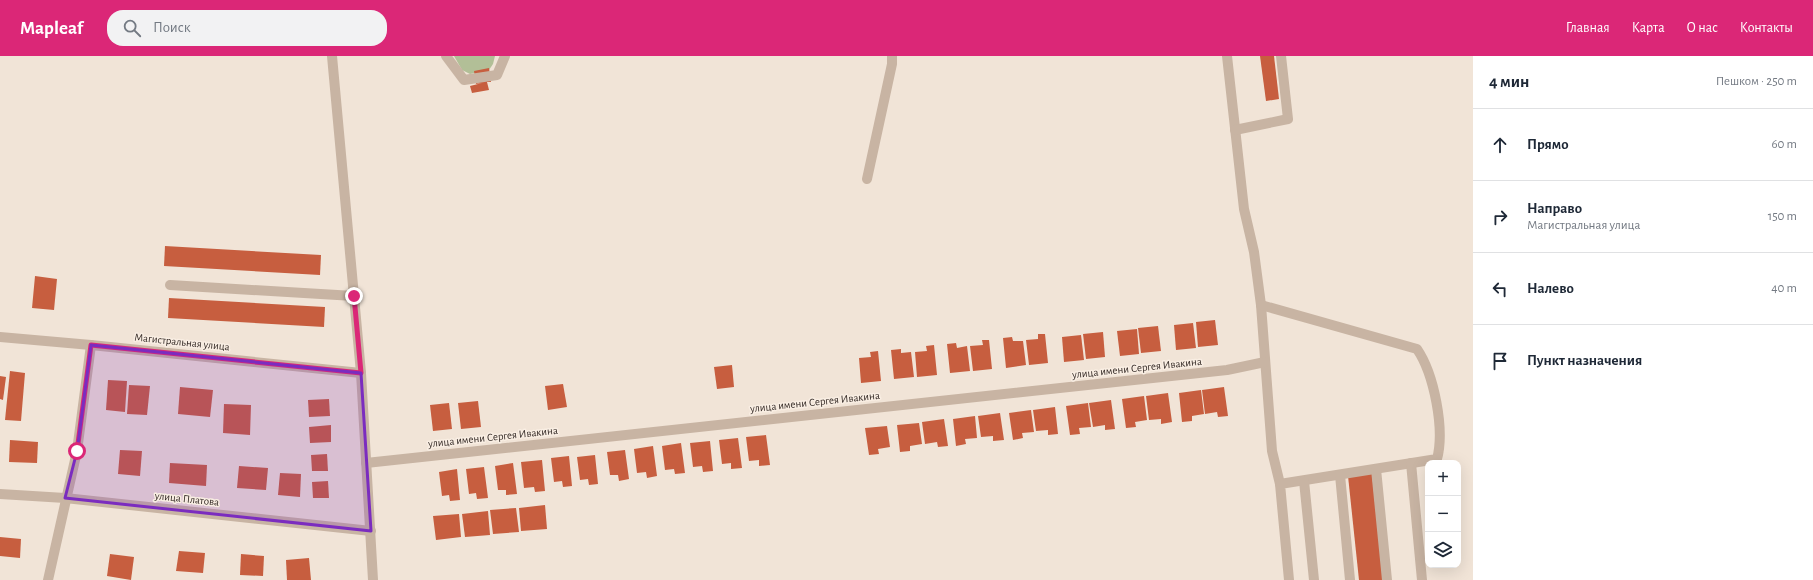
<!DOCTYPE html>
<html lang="ru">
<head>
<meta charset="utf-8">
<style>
	:root { --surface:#fff; --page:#f2f2f3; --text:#1f2937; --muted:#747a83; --line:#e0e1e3; --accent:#db2777 }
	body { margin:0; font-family:"Alegreya Sans",sans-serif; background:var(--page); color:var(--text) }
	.controls { position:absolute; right:12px; bottom:12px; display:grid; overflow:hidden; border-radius:8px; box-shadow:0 4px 16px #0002 }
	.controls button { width:36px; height:36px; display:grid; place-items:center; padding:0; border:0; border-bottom:1px solid var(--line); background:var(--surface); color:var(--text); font:20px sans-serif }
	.stop { position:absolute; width:12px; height:12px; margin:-9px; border:3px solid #db2777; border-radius:50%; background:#fff }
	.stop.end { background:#db2777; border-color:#fff; box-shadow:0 1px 4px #0008 }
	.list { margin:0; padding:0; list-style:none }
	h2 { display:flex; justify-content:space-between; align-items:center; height:52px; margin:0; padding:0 16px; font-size:17px }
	h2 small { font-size:13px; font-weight:400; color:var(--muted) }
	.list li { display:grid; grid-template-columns:26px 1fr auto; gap:12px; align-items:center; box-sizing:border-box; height:72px; padding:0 16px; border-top:1px solid var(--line) }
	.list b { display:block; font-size:15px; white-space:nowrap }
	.list p { margin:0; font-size:13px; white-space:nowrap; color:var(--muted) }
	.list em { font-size:13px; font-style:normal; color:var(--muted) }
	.icon { flex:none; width:22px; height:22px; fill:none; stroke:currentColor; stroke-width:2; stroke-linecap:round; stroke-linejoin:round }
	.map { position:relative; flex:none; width:1473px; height:524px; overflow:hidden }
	header { display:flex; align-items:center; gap:24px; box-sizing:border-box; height:56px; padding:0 20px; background:var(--accent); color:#fff }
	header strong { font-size:19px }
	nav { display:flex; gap:22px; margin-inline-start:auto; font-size:14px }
	.search { width:280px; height:36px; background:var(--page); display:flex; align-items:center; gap:10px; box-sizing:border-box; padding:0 14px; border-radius:16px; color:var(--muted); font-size:15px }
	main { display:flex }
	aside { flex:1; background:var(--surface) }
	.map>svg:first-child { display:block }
</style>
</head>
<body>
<header>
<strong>Mapleaf</strong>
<div class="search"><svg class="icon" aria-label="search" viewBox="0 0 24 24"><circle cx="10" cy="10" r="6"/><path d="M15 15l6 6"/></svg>Поиск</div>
<nav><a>Главная</a><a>Карта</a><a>О нас</a><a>Контакты</a></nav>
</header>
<main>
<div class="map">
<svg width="1473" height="524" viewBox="0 0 1473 524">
	<rect width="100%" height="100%" fill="#f1e4d7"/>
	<path fill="#b2bf97" d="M454,0H495L493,8L489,14L470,18L462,14Z"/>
	<g fill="#c75e3f">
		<path d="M1260,0H1274L1279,43L1266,45Z"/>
		<path d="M489,12L491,26H487L489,34L472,37L470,30L482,27L476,28L474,15Z"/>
		<path d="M165,190L321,199L320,219L164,210Z"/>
		<path d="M35,220L57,223L54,254L32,252Z"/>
		<path d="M169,242L325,251L324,271L168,262Z"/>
		<path d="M1215,264L1218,289L1198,291L1196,266Z"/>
		<path d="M1193,267L1196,292L1176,294L1174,269Z"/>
		<path d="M1158,270L1161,295L1141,297L1138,272Z"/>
		<path d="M1137,273L1139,298L1120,300L1117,275Z"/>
		<path d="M1103,276L1105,301L1086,303L1083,278Z"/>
		<path d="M1038,278H1045L1048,307L1029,309L1026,284L1038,283Z"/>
		<path d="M1081,279L1084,304L1064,306L1062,281Z"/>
		<path d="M1012,281L1013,285H1023L1026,309L1006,312L1003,282Z"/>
		<path d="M982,284H989L992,313L973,315L970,290L983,289Z"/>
		<path d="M956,287L957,292L967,290L970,315L950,317L947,288Z"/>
		<path d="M934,289L937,319L917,321L915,296L927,295L926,290Z"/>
		<path d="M901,293V297L911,296L914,321L894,323L891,294Z"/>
		<path d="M878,295L881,325L861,327L859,302L871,301L870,296Z"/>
		<path d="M732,309L734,331L717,333L714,311Z"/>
		<path d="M10,315L25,317L21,365L5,364Z"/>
		<path d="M0,320L6,321L3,344L0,343Z"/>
		<path d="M108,324L127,325L125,356L106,354Z"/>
		<path d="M563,328L567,351L548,354L545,330Z"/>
		<path d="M129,329L150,330L147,359L127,358Z"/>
		<path d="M180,331L213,334L210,361L178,358Z"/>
		<path d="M1224,331L1228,360L1218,361L1217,356L1205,358L1202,334Z"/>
		<path d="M1201,334L1204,358L1192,360V365L1182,366L1179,337Z"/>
		<path d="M1168,337L1172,366L1161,368V363L1149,364L1146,340Z"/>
		<path d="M1144,340L1147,364L1135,366L1136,371L1126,372L1122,343Z"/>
		<path d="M329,343L330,360L309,361L308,344Z"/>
		<path d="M1111,344L1115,373L1105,374V369L1093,371L1089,347Z"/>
		<path d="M478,345L481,371L461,373L458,347Z"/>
		<path d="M449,347L452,373L433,375L430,349Z"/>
		<path d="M1088,347L1091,371L1079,372L1080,378L1070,379L1066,350Z"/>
		<path d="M224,348L251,349L250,379L223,377Z"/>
		<path d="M1055,351L1058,378L1048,379V374L1036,375L1033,354Z"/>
		<path d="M1031,354L1034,376L1022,377L1023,382L1013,384L1009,357Z"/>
		<path d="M1000,357L1004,384L993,385V380L981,381L978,360Z"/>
		<path d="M975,360L977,382L965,383L966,388L956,390L953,363Z"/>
		<path d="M944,363L948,390L938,391L937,386L925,388L922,366Z"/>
		<path d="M919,367L922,388L910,390V395L900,396L897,369Z"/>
		<path d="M331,369V386L310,387L309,371Z"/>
		<path d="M887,370L890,391L878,393L879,398L869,399L865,372Z"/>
		<path d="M766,379L770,409L759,410V404L749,405L746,381Z"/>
		<path d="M738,382L742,412L731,413V407L722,408L719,384Z"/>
		<path d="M10,384L38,386L37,407L9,406Z"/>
		<path d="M710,385L713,415L703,416L702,410L693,411L690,387Z"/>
		<path d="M681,387L685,417L675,418L674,413L665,414L662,390Z"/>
		<path d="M653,390L657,420L647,422L646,416L637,417L634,393Z"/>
		<path d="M120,394L142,395L140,420L118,418Z"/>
		<path d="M625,394L629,423L619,425L618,419H610L607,396Z"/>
		<path d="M327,398L328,415H312L311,399Z"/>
		<path d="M595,399L598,428L589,429L588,423L580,424L577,401Z"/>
		<path d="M569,400L572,430L563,431L562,425L554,426L551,402Z"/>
		<path d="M542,404L545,435L535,436L534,431L524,432L521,406Z"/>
		<path d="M170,407L207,409L206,430L169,427Z"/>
		<path d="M513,407L517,438L506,439V434H498L495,410Z"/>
		<path d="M239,410L268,412L266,434L237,432Z"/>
		<path d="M484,411L488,442L477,443L476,437L469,438L466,413Z"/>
		<path d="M457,413L460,444L450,445L449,439L442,440L439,416Z"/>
		<path d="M280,417L301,418L300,441L278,439Z"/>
		<path d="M1372,417L1383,524H1359L1348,420Z"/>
		<path d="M328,425L329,442H313L312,426Z"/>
		<path d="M545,449L547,473L521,475L519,452Z"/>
		<path d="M516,452L519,476L493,478L490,454Z"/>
		<path d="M488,455L490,479L465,481L462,458Z"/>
		<path d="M459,458L461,481L436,484L433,460Z"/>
		<path d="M0,481L21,483L20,502L0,500Z"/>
		<path d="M179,495L205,497L203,517L176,515Z"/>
		<path d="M110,498L134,501L131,524L107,520Z"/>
		<path d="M241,498L264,500L263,520L240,519Z"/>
		<path d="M309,502L311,524H287L286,504Z"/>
	</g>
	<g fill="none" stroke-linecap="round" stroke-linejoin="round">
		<g stroke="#c8b4a3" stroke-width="10">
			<path d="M332,0L361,317L373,524"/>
			<path d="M446,0L464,24L497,19L505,0"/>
			<path d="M1227,0L1244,153L1254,196L1261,249L1272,395L1280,428"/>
			<path d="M1235,74L1288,63L1281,0"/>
			<path d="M867,123L892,8V0"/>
			<path d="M170,229L354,240"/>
			<path d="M1261,249L1417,293C1434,318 1445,373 1437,403L1280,428L1289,524"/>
			<path d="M0,281L91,289L361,317"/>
			<path d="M366,407L1227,314L1265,306"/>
			<path d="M1411,407L1422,524"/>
			<path d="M1376,413L1387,524"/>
			<path d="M1340,419L1350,524"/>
			<path d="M1304,425L1314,524"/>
			<path d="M0,438L65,442L371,475"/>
			<path d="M48,524L77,395L91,289"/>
		</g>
	</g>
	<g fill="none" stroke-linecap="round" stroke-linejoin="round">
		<path stroke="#db2777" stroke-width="5" d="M77,395L91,289L361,317L354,240"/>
	</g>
	<path fill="#7b2cbf" fill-opacity="0.2" stroke="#7b2cbf" stroke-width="3" stroke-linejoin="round" d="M91,289L361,317L371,475L65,442L77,395Z"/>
	<g text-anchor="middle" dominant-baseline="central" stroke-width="3" stroke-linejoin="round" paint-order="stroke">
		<g font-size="11" fill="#332925" stroke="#f9eee3">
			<text transform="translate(182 286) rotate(6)">Магистральная улица</text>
			<text transform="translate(1137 312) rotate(-6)">улица имени Сергея Ивакина</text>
			<text transform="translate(815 346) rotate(-6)">улица имени Сергея Ивакина</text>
			<text transform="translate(493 381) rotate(-6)">улица имени Сергея Ивакина</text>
			<text transform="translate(187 443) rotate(6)">улица Платова</text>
		</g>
	</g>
</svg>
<div class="controls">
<button>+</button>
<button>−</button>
<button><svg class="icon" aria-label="layers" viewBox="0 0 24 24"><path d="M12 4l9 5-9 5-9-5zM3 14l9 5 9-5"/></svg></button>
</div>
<div class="stop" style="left:77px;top:395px"></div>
<div class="stop end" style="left:354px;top:240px"></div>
</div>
<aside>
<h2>4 мин<small>Пешком · 250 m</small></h2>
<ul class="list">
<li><svg class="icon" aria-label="ahead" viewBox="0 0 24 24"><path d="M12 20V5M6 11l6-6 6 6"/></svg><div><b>Прямо</b></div><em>60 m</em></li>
<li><svg class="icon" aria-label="right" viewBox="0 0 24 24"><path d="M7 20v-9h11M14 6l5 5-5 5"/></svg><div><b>Направо</b><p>Магистральная улица</p></div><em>150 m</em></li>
<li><svg class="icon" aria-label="left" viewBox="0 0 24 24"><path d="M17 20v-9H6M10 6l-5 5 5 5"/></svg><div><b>Налево</b></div><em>40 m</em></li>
<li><svg class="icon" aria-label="arrive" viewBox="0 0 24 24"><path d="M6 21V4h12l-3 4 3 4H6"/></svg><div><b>Пункт назначения</b></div></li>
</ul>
</aside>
</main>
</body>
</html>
